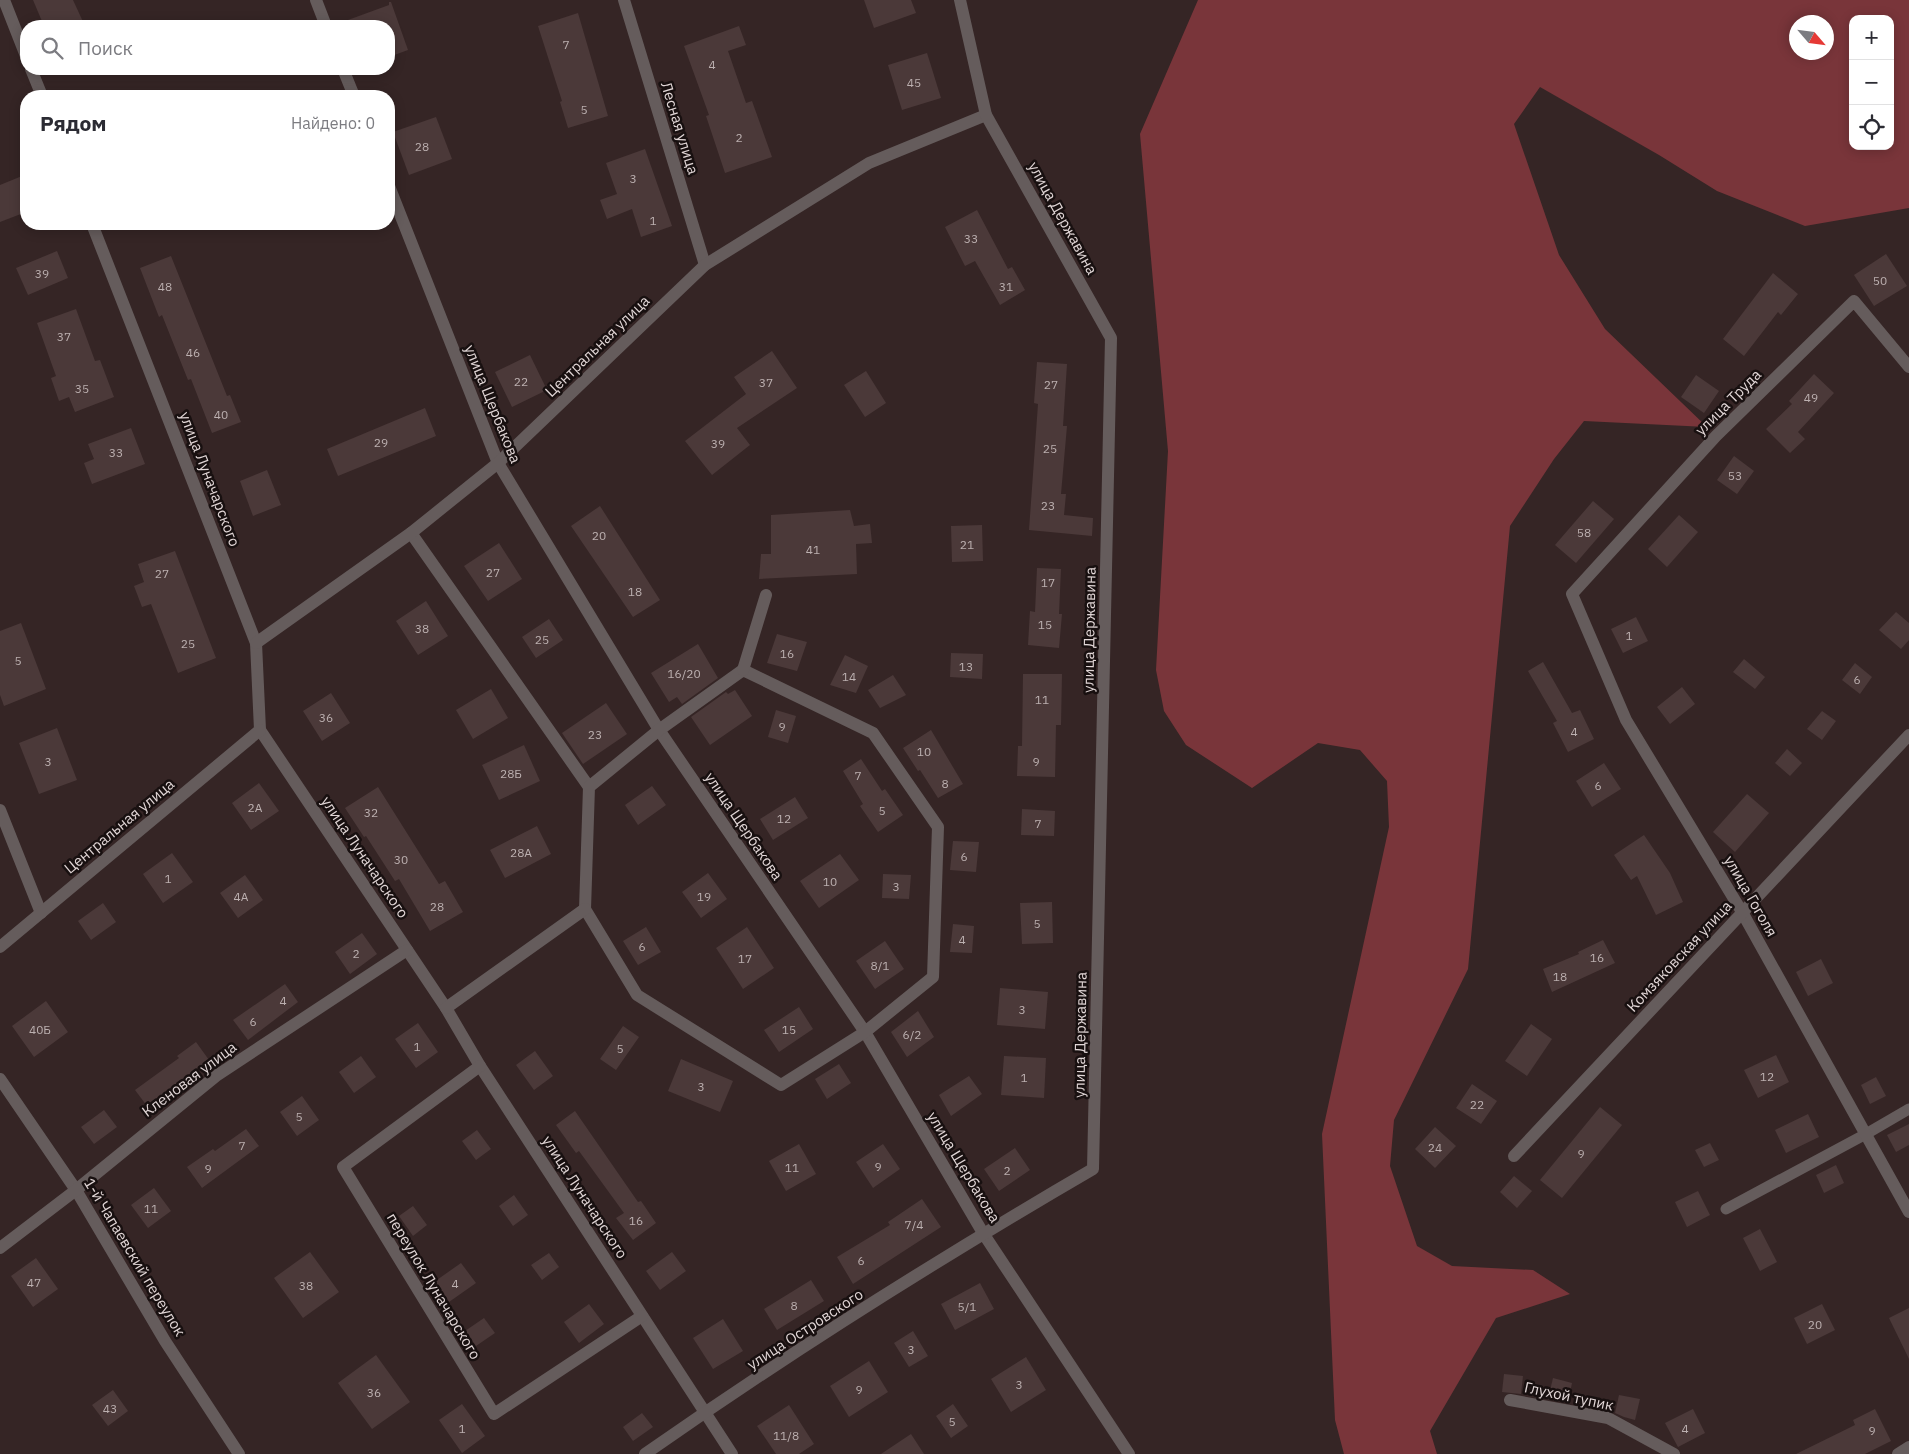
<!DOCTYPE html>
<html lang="ru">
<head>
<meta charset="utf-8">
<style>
	:root { --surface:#fff; --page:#f2f2f3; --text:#2b2b33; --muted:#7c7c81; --line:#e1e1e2 }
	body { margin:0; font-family:"IBM Plex Sans",sans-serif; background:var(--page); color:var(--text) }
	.controls { position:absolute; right:15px; top:15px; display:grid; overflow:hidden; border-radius:10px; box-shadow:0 2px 12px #0003 }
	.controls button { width:45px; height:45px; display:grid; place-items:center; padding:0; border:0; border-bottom:1px solid var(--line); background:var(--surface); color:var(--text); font:25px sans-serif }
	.compass { position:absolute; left:1789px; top:15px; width:45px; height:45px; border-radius:50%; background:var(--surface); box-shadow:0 2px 12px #0003; rotate:118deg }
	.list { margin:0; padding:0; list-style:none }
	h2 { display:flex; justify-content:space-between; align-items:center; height:65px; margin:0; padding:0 20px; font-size:21px }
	h2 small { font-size:16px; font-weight:400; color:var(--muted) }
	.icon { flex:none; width:28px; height:28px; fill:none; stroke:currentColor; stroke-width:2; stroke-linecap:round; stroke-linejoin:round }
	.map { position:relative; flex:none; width:1909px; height:1454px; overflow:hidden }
	.search { position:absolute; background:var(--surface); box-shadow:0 2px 12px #0003; left:20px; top:20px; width:375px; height:55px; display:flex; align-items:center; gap:12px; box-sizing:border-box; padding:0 18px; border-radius:20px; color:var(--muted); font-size:19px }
	.panel { position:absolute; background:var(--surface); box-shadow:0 2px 12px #0003; left:20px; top:90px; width:375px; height:140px; border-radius:20px }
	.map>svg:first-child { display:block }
</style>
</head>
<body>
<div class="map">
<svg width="1909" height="1454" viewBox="0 0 1909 1454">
	<rect width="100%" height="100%" fill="#352525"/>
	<path fill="#79353a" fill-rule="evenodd" d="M1198,0H1909V208L1805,226L1717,191L1659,155L1540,87L1514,124L1559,255L1605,329L1707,427L1584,421L1554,459L1510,526L1468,969L1394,1120L1390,1166L1417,1246L1452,1266L1533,1270L1570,1294L1496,1318L1430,1431L1437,1454H1344L1335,1420L1322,1134L1389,827L1387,781L1360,750L1318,743L1252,788L1186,745L1164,711L1156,670L1168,451L1140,134ZM1853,19H1890V146H1853ZM1796,22H1826V52H1796Z"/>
	<g fill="#4b3939">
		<path d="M33,0H73L85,26H44Z"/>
		<path d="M864,0H911L916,13L874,28Z"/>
		<path d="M389,2H391L408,50L389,57V26H337V24L389,5Z"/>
		<path d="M578,13L608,116L568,128L560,102L562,101L538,26Z"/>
		<path d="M739,26L746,45L728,51L746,103L752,101L772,157L725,173L706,116L709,115L684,46Z"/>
		<path d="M927,53L941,98L902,110L888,65Z"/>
		<path d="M436,117L452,159L409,175L393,132Z"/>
		<path d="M645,149L672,226L641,237L632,209L607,219L600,200L617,194L606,163Z"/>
		<path d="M22,176L26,187V212L0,222V185Z"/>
		<path d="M977,210L1008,269L1012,267L1025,290L1000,305L975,261L965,266L945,227Z"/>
		<path d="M57,251L68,278L28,295L16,268Z"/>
		<path d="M1886,254L1907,286L1874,306L1854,275Z"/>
		<path d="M171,256L227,396L230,395L241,422L212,433L191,379L188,380L162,315L159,317L140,268Z"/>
		<path d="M1773,273L1798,294L1781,315L1778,312L1744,356L1723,339Z"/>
		<path d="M76,309L95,361L100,360L114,397L75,412L69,397L59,401L51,378L56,376L37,323Z"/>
		<path d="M772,351L797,388L737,428L750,445L712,475L685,441L746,394L734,377Z"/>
		<path d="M530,355L547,390L512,407L495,372Z"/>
		<path d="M1037,362L1067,364L1063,426H1067L1061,494H1066L1064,515L1093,518L1092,536L1029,530L1038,404L1034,403Z"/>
		<path d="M866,371L886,403L865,417L844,385Z"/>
		<path d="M1814,374L1834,393L1798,432L1805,439L1790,453L1766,429L1792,404L1789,401Z"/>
		<path d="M1696,375L1719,391L1704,413L1681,397Z"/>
		<path d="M425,408L436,436L338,476L327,449Z"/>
		<path d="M131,428L145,464L92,484L84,463L94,459L88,444Z"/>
		<path d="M1734,456L1754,471L1737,494L1717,480Z"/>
		<path d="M267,470L281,505L253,516L240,481Z"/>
		<path d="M1593,501L1614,519L1576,563L1555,545Z"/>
		<path d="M600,506L660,600L633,617L571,526Z"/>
		<path d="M850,510L854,526L870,524L872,543L856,544L857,574L759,579L761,554H771V515Z"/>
		<path d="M1679,515L1698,532L1667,567L1648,549Z"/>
		<path d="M982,525L983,561L952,562L951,526Z"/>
		<path d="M499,543L522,579L488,601L464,566Z"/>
		<path d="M175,551L216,658L178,673L151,604L142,607L134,586L144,582L138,564Z"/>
		<path d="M1037,568L1061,569L1059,614H1062L1059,648L1028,645L1030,611L1035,612Z"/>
		<path d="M426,601L448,636L418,655L396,621Z"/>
		<path d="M1896,612L1909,623V640L1901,649L1879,630Z"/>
		<path d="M1636,617L1648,641L1623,653L1611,629Z"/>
		<path d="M549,619L563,640L536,658L522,637Z"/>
		<path d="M21,623L46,689L4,706L0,695V631Z"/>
		<path d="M777,634L807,642L797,671L767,663Z"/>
		<path d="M698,644L718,678L682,704L677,697L669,702L651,673Z"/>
		<path d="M951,653L983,654L982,679L950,677Z"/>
		<path d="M845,655L868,666L856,693L830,685Z"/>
		<path d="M1744,659L1765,677L1755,689L1733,672Z"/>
		<path d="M1543,662L1572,713L1580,710L1594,739L1568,752L1553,723L1557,721L1528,671Z"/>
		<path d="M1855,663L1872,677L1860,694L1842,680Z"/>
		<path d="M1023,674H1062L1061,725H1056L1055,777L1017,776L1018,746H1022Z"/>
		<path d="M893,675L906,695L880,708L868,690Z"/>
		<path d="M1682,687L1695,704L1670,724L1657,707Z"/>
		<path d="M491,689L508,718L473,739L456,710Z"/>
		<path d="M735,690L752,716L710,745L691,717L726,692L728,694Z"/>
		<path d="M331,693L350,723L322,741L303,711Z"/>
		<path d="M606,703L627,734L583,764L562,733Z"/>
		<path d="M776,710L796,716L788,743L768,737Z"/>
		<path d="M1822,711L1836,721L1822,740L1807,729Z"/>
		<path d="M57,728L77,780L39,794L19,743Z"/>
		<path d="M931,730L963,784L938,798L920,770L918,771L903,748Z"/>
		<path d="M524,745L540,781L499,800L482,765Z"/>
		<path d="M1787,749L1802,763L1790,776L1775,763Z"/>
		<path d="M861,759L882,791L885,789L903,815L878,832L860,806L863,804L843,771Z"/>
		<path d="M1604,763L1621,789L1592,807L1576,781Z"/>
		<path d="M259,783L279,811L251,830L232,803Z"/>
		<path d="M652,786L666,805L638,825L625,805Z"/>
		<path d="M378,787L439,884L445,881L463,912L430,931L399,879L395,881L366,836L364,837L345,808Z"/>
		<path d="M1747,794L1769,813L1735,852L1713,832Z"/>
		<path d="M795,797L808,818L773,840L760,819Z"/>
		<path d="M1022,809L1055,811L1054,836L1021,835Z"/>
		<path d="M537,826L551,854L505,878L490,850Z"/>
		<path d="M1644,835L1670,873L1683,902L1656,915L1637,876L1631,880L1614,855Z"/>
		<path d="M953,841L979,842L976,872L950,870Z"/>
		<path d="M172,853L193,882L163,903L143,874Z"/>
		<path d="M840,854L859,880L819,908L800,881Z"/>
		<path d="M708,873L727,899L701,918L682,892Z"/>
		<path d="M883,874L911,875L909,899L882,898Z"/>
		<path d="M245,875L263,900L238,918L220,893Z"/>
		<path d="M1052,902L1053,943L1022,944L1020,903Z"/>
		<path d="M103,903L116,922L91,940L78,921Z"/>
		<path d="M953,924L974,926L972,953L950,952Z"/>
		<path d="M646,927L661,952L638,965L623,941Z"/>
		<path d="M747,927L774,968L743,989L716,948Z"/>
		<path d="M362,933L377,954L350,974L335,952Z"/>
		<path d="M1603,940L1615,963L1552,992L1543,969L1579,954L1578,952Z"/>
		<path d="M885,941L904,969L875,989L856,961Z"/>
		<path d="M1821,959L1833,983L1808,996L1796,972Z"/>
		<path d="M285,984L298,1002L248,1040L233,1020Z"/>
		<path d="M1000,988L1048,992L1045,1029L997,1025Z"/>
		<path d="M46,1001L68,1032L34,1057L12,1026Z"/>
		<path d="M799,1007L813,1029L779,1052L764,1030Z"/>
		<path d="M918,1011L934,1037L907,1057L891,1032Z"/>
		<path d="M418,1023L438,1052L416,1068L395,1039Z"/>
		<path d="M1531,1024L1552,1039L1527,1076L1505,1061Z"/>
		<path d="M623,1026L639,1037L616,1070L600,1059Z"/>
		<path d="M196,1042L209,1060L147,1106L135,1090L179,1058L177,1056Z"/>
		<path d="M535,1051L553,1076L534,1090L516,1065Z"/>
		<path d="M1776,1055L1789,1082L1758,1098L1744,1070Z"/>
		<path d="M361,1056L376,1077L354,1093L339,1072Z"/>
		<path d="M1004,1056L1046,1058L1044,1098L1001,1095Z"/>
		<path d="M681,1059L733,1081L720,1112L668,1091Z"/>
		<path d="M839,1064L851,1083L827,1099L815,1079Z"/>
		<path d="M969,1076L982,1094L951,1116L939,1095Z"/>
		<path d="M1876,1077L1886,1096L1870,1104L1861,1085Z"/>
		<path d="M1472,1084L1497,1101L1481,1124L1456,1108Z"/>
		<path d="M302,1096L319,1120L297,1136L280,1112Z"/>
		<path d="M1600,1107L1622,1125L1562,1198L1540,1180Z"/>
		<path d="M104,1110L117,1127L94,1144L81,1127Z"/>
		<path d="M575,1111L638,1202L641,1201L656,1223L633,1240L616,1218L624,1213L579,1151L576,1153L556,1125Z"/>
		<path d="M1808,1114L1819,1137L1786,1153L1775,1130Z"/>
		<path d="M1909,1124V1145L1896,1152L1887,1135Z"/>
		<path d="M1435,1127L1456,1146L1435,1168L1415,1149Z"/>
		<path d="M246,1129L259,1146L202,1188L187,1167L213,1149L215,1151Z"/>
		<path d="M477,1130L491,1149L476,1160L462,1141Z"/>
		<path d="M1710,1143L1719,1160L1704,1167L1695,1150Z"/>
		<path d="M799,1144L816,1174L786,1191L769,1161Z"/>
		<path d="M883,1144L900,1169L873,1188L856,1162Z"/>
		<path d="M1015,1148L1030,1170L999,1191L984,1169Z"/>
		<path d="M1836,1165L1844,1183L1824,1193L1816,1175Z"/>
		<path d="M1514,1176L1532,1191L1517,1208L1500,1192Z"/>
		<path d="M154,1188L171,1211L148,1228L131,1205Z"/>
		<path d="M1698,1191L1710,1215L1687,1227L1675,1202Z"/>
		<path d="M514,1195L528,1215L513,1226L499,1206Z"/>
		<path d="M922,1199L941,1227L853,1284L837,1257L890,1225L888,1222Z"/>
		<path d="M413,1206L427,1225L413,1236L399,1216Z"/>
		<path d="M1760,1229L1777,1262L1760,1271L1743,1238Z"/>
		<path d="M310,1252L339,1292L303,1318L274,1278Z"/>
		<path d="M672,1252L686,1271L660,1290L646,1271Z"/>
		<path d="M549,1253L559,1267L542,1280L531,1265Z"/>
		<path d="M36,1258L58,1289L33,1307L11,1276Z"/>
		<path d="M461,1263L476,1283L449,1302L434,1282Z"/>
		<path d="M811,1280L824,1301L777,1330L764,1309Z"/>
		<path d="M980,1283L994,1309L955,1330L941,1304Z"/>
		<path d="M589,1304L604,1324L579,1343L564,1322Z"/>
		<path d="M1822,1304L1835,1330L1807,1344L1794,1318Z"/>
		<path d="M1909,1308V1359L1889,1318Z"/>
		<path d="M484,1318L495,1333L476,1346L465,1331Z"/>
		<path d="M723,1319L743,1351L713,1369L693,1338Z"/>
		<path d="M913,1331L928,1356L909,1367L894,1343Z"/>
		<path d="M376,1355L410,1402L372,1429L338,1383Z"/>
		<path d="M1026,1357L1046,1390L1011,1412L991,1379Z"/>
		<path d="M869,1361L888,1392L849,1417L830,1386Z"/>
		<path d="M1504,1374L1523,1376L1521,1394L1502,1392Z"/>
		<path d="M1553,1378L1572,1383L1568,1402L1548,1399Z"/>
		<path d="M113,1390L128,1411L108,1426L92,1405Z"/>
		<path d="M1619,1395L1640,1399L1635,1420L1624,1417L1615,1413Z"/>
		<path d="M462,1404L485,1436L462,1453L439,1420Z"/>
		<path d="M953,1404L968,1426L951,1438L936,1416Z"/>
		<path d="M789,1405L814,1444L799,1454H776L757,1426Z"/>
		<path d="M1693,1409L1705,1433L1678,1447L1665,1423Z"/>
		<path d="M1875,1409L1891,1441L1865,1454H1796L1855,1425L1853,1420Z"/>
		<path d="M642,1413L653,1427L633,1441L623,1427Z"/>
		<path d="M911,1434L924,1454H881Z"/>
	</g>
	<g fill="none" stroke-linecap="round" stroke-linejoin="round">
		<path stroke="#655c5c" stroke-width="11" d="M1726,1209L1866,1134L1909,1109"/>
		<g stroke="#655c5c" stroke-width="12">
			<path d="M4,0L26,56"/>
			<path d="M316,0L326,26"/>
			<path d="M624,0L705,265"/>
			<path d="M31,69L42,96"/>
			<path d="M343,69L354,96"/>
			<path d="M389,186L498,463L659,730L865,1032L983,1233L1129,1454"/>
			<path d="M92,224L256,643L260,730L446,1008L480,1066L732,1454"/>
			<path d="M1909,367L1854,301L1716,436L1572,594L1626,720L1742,912L1909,1212"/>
			<path d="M411,533L589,787"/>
			<path d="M256,643L411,533L498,463L705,265L869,163L986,115"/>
			<path d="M743,670L873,733L938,827L933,977L865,1032L781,1085L637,995L585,909L589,787L659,730Z"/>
			<path d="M743,670L766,595"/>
			<path d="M0,810L41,913"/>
			<path d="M0,947L260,730"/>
			<path d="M446,1008L585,909"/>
			<path d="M480,1066L343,1167L494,1414L642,1316"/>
			<path d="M0,1079L76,1190L165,1341L239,1454"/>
			<path d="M1514,1156L1909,735"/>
			<path d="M0,1248L76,1190L216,1076L407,950"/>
			<path d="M1510,1400L1608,1418L1674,1454"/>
			<path d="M645,1454C789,1353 940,1258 1093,1169L1111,338L986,115L960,0"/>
			<path d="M1898,1454L1909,1447"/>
		</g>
	</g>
	<g text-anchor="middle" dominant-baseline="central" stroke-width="5" stroke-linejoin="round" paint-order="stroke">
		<g font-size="12" fill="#bcb0b0">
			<text x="566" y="44">7</text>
			<text x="712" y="64">4</text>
			<text x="914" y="82">45</text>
			<text x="584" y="109">5</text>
			<text x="739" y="137">2</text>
			<text x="422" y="146">28</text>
			<text x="633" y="178">3</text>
			<text x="653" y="220">1</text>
			<text x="971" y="238">33</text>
			<text x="42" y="273">39</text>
			<text x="1880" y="280">50</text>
			<text x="165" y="286">48</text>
			<text x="1006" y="286">31</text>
			<text x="64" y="336">37</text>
			<text x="193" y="352">46</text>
			<text x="521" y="381">22</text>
			<text x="766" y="382">37</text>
			<text x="1051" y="384">27</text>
			<text x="82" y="388">35</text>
			<text x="1811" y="397">49</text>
			<text x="221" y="414">40</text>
			<text x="381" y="442">29</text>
			<text x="718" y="443">39</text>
			<text x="1050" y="448">25</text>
			<text x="116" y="452">33</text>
			<text x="1735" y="475">53</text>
			<text x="1048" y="505">23</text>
			<text x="1584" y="532">58</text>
			<text x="599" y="535">20</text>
			<text x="967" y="544">21</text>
			<text x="813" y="549">41</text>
			<text x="493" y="572">27</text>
			<text x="162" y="573">27</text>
			<text x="1048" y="582">17</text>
			<text x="635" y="591">18</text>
			<text x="1045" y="624">15</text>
			<text x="422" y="628">38</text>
			<text x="1629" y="635">1</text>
			<text x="542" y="639">25</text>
			<text x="188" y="643">25</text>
			<text x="787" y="653">16</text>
			<text x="18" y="660">5</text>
			<text x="966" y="666">13</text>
			<text x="684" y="673">16/20</text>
			<text x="849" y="676">14</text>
			<text x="1857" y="679">6</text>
			<text x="1042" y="699">11</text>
			<text x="326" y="717">36</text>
			<text x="782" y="726">9</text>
			<text x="1574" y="731">4</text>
			<text x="595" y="734">23</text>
			<text x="924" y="751">10</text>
			<text x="48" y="761">3</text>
			<text x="1036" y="761">9</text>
			<text x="511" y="773">28Б</text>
			<text x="858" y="775">7</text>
			<text x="945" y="783">8</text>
			<text x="1598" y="785">6</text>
			<text x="255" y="807">2А</text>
			<text x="882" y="810">5</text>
			<text x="371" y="812">32</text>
			<text x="784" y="818">12</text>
			<text x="1038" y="823">7</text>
			<text x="521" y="852">28А</text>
			<text x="964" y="856">6</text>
			<text x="401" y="859">30</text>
			<text x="168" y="878">1</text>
			<text x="830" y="881">10</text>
			<text x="896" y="886">3</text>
			<text x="241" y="896">4А</text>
			<text x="704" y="896">19</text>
			<text x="437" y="906">28</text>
			<text x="1037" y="923">5</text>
			<text x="962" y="939">4</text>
			<text x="642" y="946">6</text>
			<text x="356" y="953">2</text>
			<text x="1597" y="957">16</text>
			<text x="745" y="958">17</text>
			<text x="880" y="965">8/1</text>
			<text x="1560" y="976">18</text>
			<text x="283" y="1000">4</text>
			<text x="1022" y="1009">3</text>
			<text x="253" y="1021">6</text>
			<text x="40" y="1029">40Б</text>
			<text x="789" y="1029">15</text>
			<text x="912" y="1034">6/2</text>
			<text x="417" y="1046">1</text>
			<text x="620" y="1048">5</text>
			<text x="1767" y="1076">12</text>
			<text x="1024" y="1077">1</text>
			<text x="701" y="1086">3</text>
			<text x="1477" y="1104">22</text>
			<text x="299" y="1116">5</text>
			<text x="242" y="1145">7</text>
			<text x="1435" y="1147">24</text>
			<text x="1581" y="1153">9</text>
			<text x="878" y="1166">9</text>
			<text x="792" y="1167">11</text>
			<text x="208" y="1168">9</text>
			<text x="1007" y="1170">2</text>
			<text x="151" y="1208">11</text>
			<text x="636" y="1220">16</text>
			<text x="914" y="1224">7/4</text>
			<text x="861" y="1260">6</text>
			<text x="34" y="1282">47</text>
			<text x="455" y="1283">4</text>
			<text x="306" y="1285">38</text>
			<text x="794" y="1305">8</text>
			<text x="967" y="1306">5/1</text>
			<text x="1815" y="1324">20</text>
			<text x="911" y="1349">3</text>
			<text x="1019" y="1384">3</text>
			<text x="859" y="1389">9</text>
			<text x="374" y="1392">36</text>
			<text x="110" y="1408">43</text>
			<text x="952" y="1421">5</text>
			<text x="462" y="1428">1</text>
			<text x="1685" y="1428">4</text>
			<text x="1872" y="1430">9</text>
			<text x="786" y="1435">11/8</text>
		</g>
		<g font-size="15" fill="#e2d7d7" stroke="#181010">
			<text transform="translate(680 128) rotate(73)">Лесная улица</text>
			<text transform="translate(1063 218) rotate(61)">улица Державина</text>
			<text transform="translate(597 346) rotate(-44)">Центральная улица</text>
			<text transform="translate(1728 402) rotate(-45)">улица Труда</text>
			<text transform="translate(493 404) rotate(68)">улица Щербакова</text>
			<text transform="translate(210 479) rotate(69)">улица Луначарского</text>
			<text transform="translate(1089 630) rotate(-89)">улица Державина</text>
			<text transform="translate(119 826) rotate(-40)">Центральная улица</text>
			<text transform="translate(744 826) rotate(56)">улица Щербакова</text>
			<text transform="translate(365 857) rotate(56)">улица Луначарского</text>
			<text transform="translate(1751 896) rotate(60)">улица Гоголя</text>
			<text transform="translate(1679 956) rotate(-47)">Комзяковская улица</text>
			<text transform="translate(1080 1035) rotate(-89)">улица Державина</text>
			<text transform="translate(189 1079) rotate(-37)">Кленовая улица</text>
			<text transform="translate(964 1167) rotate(59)">улица Щербакова</text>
			<text transform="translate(585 1197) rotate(57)">улица Луначарского</text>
			<text transform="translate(135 1257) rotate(59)">1-й Чапаевский переулок</text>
			<text transform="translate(434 1286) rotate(59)">переулок Луначарского</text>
			<text transform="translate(805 1329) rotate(-33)">улица Островского</text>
			<text transform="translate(1569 1396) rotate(12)">Глухой тупик</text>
		</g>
	</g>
</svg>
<div class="controls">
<button>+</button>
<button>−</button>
<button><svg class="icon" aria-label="locate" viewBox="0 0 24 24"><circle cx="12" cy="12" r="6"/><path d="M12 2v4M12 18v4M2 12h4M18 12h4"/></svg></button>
</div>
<svg class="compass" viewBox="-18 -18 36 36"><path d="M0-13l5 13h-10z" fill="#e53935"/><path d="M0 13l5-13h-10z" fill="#7c7c81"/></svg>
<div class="search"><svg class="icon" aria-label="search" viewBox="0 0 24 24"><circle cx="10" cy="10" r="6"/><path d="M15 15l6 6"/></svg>Поиск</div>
<section class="panel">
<h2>Рядом<small>Найдено: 0</small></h2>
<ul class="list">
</ul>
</section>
</div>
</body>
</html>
